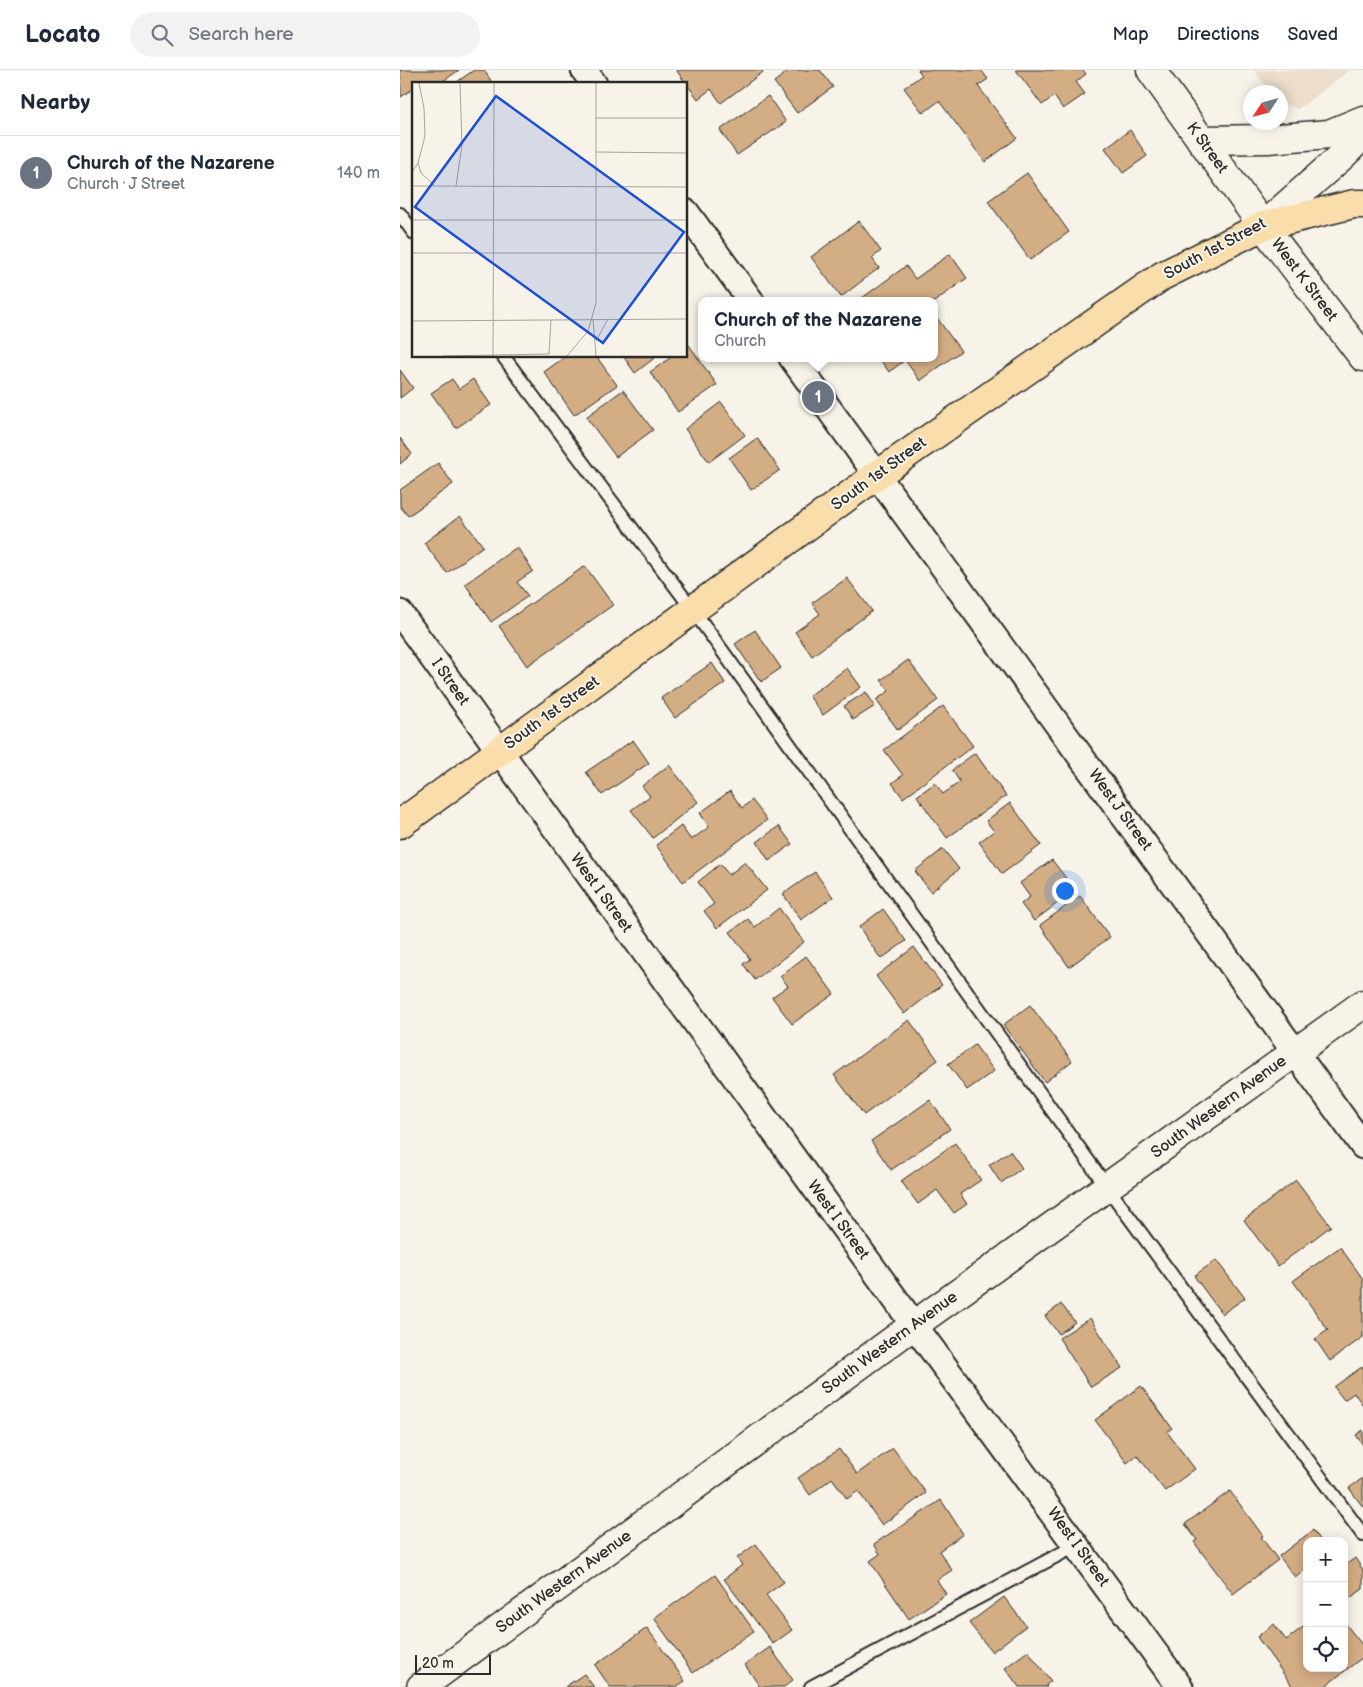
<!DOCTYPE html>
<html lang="en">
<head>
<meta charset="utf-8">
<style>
	:root { --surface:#fff; --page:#f2f2f3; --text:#1f2937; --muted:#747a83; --line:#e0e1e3; --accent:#2b2b2b }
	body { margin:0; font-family:"Balsamiq Sans",sans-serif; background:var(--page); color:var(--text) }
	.controls { position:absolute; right:15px; bottom:15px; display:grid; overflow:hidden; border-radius:10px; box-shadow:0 2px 12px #0003 }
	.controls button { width:45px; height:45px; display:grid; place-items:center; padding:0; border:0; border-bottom:1px solid var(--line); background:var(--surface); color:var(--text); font:25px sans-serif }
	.compass { position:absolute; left:843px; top:15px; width:45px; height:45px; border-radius:50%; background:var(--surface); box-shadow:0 2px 12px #0003; rotate:234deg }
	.scale { position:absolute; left:15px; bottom:12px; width:76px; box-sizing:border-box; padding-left:5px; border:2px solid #2b2b2b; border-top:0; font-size:14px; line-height:18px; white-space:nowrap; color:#2b2b2b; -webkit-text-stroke:4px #f7f3e8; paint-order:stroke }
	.you { position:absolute; left:664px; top:820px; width:18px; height:18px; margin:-12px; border:4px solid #fff; border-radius:50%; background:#1a73e8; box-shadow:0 0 0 8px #1a73e833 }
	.badge { display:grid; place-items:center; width:32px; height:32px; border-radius:50%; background:var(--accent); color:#fff; font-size:16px; font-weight:700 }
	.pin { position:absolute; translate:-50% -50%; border:2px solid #fff; box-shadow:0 1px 5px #0006 }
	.popup { position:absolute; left:298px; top:227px; width:240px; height:65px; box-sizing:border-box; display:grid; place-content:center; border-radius:10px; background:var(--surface); filter:drop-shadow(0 1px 4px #0005); font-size:16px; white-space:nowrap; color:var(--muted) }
	.popup b { font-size:19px; color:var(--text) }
	.popup::after { content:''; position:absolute; left:50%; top:100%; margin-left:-10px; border:10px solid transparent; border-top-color:var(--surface) }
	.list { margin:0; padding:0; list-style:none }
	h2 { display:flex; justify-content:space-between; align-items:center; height:65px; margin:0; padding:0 20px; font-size:21px }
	h2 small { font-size:16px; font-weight:400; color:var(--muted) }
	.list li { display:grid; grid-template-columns:32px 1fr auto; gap:15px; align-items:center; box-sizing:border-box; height:75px; padding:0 20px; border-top:1px solid var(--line) }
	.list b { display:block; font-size:19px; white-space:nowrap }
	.list p { margin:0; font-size:16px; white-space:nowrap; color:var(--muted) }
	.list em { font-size:16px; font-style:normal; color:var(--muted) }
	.icon { flex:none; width:28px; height:28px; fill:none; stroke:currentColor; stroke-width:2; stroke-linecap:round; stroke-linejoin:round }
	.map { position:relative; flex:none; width:963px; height:1617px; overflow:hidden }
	header { display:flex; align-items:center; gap:30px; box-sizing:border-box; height:70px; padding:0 25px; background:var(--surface); border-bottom:1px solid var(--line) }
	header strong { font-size:24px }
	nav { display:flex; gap:28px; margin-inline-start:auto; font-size:18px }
	.search { width:350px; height:45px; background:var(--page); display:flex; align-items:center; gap:12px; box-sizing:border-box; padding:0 18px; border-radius:28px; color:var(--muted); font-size:19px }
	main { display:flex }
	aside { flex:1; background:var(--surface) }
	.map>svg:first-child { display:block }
</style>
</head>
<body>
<header>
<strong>Locato</strong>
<div class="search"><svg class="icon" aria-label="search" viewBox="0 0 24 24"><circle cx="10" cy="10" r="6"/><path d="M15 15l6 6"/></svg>Search here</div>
<nav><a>Map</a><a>Directions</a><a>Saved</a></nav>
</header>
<main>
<aside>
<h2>Nearby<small></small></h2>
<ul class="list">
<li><span class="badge" style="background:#6b7280">1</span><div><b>Church of the Nazarene</b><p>Church · J Street</p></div><em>140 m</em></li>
</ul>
</aside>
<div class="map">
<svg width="963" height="1617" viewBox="0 0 963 1617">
	<rect width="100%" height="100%" fill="#f7f3e8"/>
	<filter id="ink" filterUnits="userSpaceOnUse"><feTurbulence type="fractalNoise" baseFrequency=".02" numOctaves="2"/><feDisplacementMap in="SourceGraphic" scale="10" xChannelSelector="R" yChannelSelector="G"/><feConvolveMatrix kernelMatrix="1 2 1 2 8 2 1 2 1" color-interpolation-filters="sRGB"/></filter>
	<g filter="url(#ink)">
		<path fill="#ecdeca" d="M854,0H950L898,39L881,33V22H870Z"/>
		<g fill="#d3ad84" stroke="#2b2b2b">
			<path d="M0,0H59L39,14H14V18L1,27Z"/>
			<path d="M74,0H84L93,14H54Z"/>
			<path d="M276,0H361L363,2L321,33L311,19L298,29Z"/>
			<path d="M390,0H420L433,17L397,43L374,12Z"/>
			<path d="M518,0H581L588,9L578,16L617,68L585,92L539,31L523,43L504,18L522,5Z"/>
			<path d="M616,0H683L686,4L676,12L685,24L663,39L654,26L642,35Z"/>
			<path d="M368,26L386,52L337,85L320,60Z"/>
			<path d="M730,60L747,86L723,103L705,78Z"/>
			<path d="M627,103L669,162L630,190L588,131Z"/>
			<path d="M459,151L481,181L472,188L479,198L441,227L411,187Z"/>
			<path d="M550,184L567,208L534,232L458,231L506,196L515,209Z"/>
			<path d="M534,244L561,281L520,311L505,290L489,302L479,288H534Z"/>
			<path d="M289,275L317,315L278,342L250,302L273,286H286V277Z"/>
			<path d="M166,286H196L217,315L174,345L144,302Z"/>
			<path d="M223,286H257L235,303Z"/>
			<path d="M0,300L13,318L0,328Z"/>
			<path d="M52,309L59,319L73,309L91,335L56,358L31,323Z"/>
			<path d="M223,320L253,360L216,387L186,347Z"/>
			<path d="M321,332L345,365L309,392L285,359Z"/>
			<path d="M0,368L12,384L0,394Z"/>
			<path d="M357,368L380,400L351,420L329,388Z"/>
			<path d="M38,393L53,414L8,446L0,436V420Z"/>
			<path d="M60,446L83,476L47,503L24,473Z"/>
			<path d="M117,477L133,501L117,512L128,526L91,552L65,514Z"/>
			<path d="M185,496L213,535L127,596L99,556Z"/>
			<path d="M447,508L472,541L412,586L395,562L420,544L412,533Z"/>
			<path d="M355,560L381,598L361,612L335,574Z"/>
			<path d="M508,590L538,630L498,660L476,630L489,621L481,610Z"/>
			<path d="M312,593L325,613L275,648L261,628Z"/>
			<path d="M447,598L461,617L423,645L409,626Z"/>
			<path d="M466,622L475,636L453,650L444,636Z"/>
			<path d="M543,636L573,676L503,728L492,713L503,705L484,680Z"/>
			<path d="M233,670L249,693L202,725L186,702Z"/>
			<path d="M575,683L606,726L547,768L517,726L535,713L543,724L560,712L552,700Z"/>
			<path d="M269,695L298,732L253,768L231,740L250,726L242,716Z"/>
			<path d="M330,721L342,738L352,730L367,750L283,812L256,775L281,756L291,770L309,757L300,743Z"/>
			<path d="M610,733L641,775L602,804L579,772L594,761L586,751Z"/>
			<path d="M379,756L392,774L369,791L357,772Z"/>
			<path d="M543,779L559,799L531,822L515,801Z"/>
			<path d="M652,790L675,820L634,851L621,834L630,827L620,813Z"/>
			<path d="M345,792L367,820L317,858L304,841L314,834L298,812L320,794L329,805Z"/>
			<path d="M415,802L433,827L401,850L383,824Z"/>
			<path d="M680,826L710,867L669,897L640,855Z"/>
			<path d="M379,838L404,872L355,910L343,894L350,889L330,862L348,849L355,857Z"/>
			<path d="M483,839L506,871L481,889L459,857Z"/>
			<path d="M514,877L542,915L504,944L476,906Z"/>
			<path d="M406,886L434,924L392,954L372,927L388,916L380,906Z"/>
			<path d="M630,935L672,991L645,1012L603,955Z"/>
			<path d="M509,950L538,990L464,1045L434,1005Z"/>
			<path d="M575,975L594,1001L567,1020L548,994Z"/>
			<path d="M530,1030L550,1059L491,1100L471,1071Z"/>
			<path d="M555,1073L581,1110L560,1124L567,1134L554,1143L537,1120L518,1134L501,1111Z"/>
			<path d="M610,1081L622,1098L601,1113L589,1095Z"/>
			<path d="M896,1110L931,1156L878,1196L844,1150Z"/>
			<path d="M940,1177L963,1209V1267L930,1291L915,1269L928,1260L893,1211Z"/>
			<path d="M816,1190L845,1228L822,1244L794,1206Z"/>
			<path d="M661,1234L675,1252L659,1264L645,1246Z"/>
			<path d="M690,1248L722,1298L691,1317L659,1268Z"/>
			<path d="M963,1296V1335L954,1323L944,1330L934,1317Z"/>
			<path d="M741,1316L772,1358L767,1362L795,1399L765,1421L737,1385L727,1393L695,1350Z"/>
			<path d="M963,1360V1375L956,1365Z"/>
			<path d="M493,1378L526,1423L482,1455L458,1421L447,1429L432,1408L410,1425L398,1408L439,1379L457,1404Z"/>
			<path d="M963,1408V1437L949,1418Z"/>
			<path d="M830,1421L863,1466L861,1467L878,1490L833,1524L794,1472L797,1470L785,1454Z"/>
			<path d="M541,1430L563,1464L539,1481L552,1500L537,1510L546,1524L509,1549L470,1491L480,1484L474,1474Z"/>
			<path d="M913,1460L921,1471H907V1498L895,1507L879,1486Z"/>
			<path d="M356,1474L384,1512L366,1525L392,1560L373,1574L324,1509L342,1495L337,1488Z"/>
			<path d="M955,1488L963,1500V1519L950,1528L944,1519V1496Z"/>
			<path d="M315,1505L354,1561L293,1603L254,1548Z"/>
			<path d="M604,1527L626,1556L592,1582L569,1553Z"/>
			<path d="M944,1552L963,1576V1587L924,1617H893L857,1567L874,1554L886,1570L907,1554V1598H944Z"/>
			<path d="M247,1558L285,1611L276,1617H210L195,1595Z"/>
			<path d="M370,1577L393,1610L384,1617H360L345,1595Z"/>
			<path d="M628,1581L651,1611L646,1615L647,1617H619L605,1598Z"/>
			<path d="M184,1604L194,1617H165Z"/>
		</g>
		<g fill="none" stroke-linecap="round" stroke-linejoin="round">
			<defs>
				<g id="service">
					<path d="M0,144L14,163"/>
					<path d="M103,286L293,540L707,1117L963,1465"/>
					<path d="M411,1617L677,1475"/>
				</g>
				<g id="minor">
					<path d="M184,0L194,14"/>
					<path d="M286,142L351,231"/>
					<path d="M392,288L963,1076"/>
					<path d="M0,543L514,1255L780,1617"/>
				</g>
				<g id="tertiary">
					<path d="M751,0L863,156L963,287"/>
					<path d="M801,70L868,69L929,64L963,50"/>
					<path d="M863,156L942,86L963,65"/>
					<path d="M21,1617L514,1255L963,934"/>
				</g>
				<path id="trunk" d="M0,754L477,405L762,206L863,156L954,134H963"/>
			</defs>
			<use href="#service" stroke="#2b2b2b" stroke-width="16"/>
			<use href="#minor" stroke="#2b2b2b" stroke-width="29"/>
			<use href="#tertiary" stroke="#2b2b2b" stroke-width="31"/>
			<use href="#trunk" stroke="#2b2b2b" stroke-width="31"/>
			<use href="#service" stroke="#f7f3e8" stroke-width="12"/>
			<use href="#minor" stroke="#f7f3e8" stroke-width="25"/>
			<use href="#tertiary" stroke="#f7f3e8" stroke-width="28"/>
			<use href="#trunk" stroke="#f9deab" stroke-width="28"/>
		</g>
	</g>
	<g text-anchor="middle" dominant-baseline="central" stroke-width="4" stroke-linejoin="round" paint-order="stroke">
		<g font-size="16" fill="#2b2b2b" stroke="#f7f3e8">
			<text transform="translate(807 78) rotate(54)">K Street</text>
			<text transform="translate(815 179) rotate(-28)">South 1st Street</text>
			<text transform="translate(904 210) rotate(53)">West K Street</text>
			<text transform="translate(479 404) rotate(-36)">South 1st Street</text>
			<text transform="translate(50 612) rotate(55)">I Street</text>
			<text transform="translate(152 643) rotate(-36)">South 1st Street</text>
			<text transform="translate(720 740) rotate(54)">West J Street</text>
			<text transform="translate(201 823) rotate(54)">West I Street</text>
			<text transform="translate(819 1037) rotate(-36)">South Western Avenue</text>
			<text transform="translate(438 1150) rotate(54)">West I Street</text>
			<text transform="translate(490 1273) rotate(-36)">South Western Avenue</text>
			<text transform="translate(678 1477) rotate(54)">West I Street</text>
			<text transform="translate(164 1512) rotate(-36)">South Western Avenue</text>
		</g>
	</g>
	<g transform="translate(12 12)">
		<rect width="275" height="275" fill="#f7f3e8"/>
		<path fill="none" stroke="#a5a39c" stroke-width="1" d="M184,36H275M184,70L275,71M6,81L9,91L22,103M0,90L6,81L13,54L12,26L7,1M0,104L275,105M44,104L50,63L48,1M0,138H275M0,171H275M181,237L184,274M0,239L275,237M184,259L196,237M30,274L137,272L139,238M81,274L82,1M155,274L176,249L184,221V1"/>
		<path fill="#1d4ed8" fill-opacity="0.15" stroke="#1d4ed8" stroke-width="2.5" d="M84,14L272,150L191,261L3,125Z"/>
		<rect width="275" height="275" fill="none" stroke="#2b2b2b" stroke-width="2.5"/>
	</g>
</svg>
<div class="controls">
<button>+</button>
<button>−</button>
<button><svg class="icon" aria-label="locate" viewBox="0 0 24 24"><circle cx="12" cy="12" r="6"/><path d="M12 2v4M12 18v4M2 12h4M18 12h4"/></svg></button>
</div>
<svg class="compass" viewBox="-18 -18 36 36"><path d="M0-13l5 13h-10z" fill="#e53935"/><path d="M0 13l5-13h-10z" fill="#747a83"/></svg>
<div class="scale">20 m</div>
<div class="you"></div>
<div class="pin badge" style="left:418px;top:327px;background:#6b7280">1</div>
<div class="popup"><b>Church of the Nazarene</b>Church</div>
</div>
</main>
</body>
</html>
